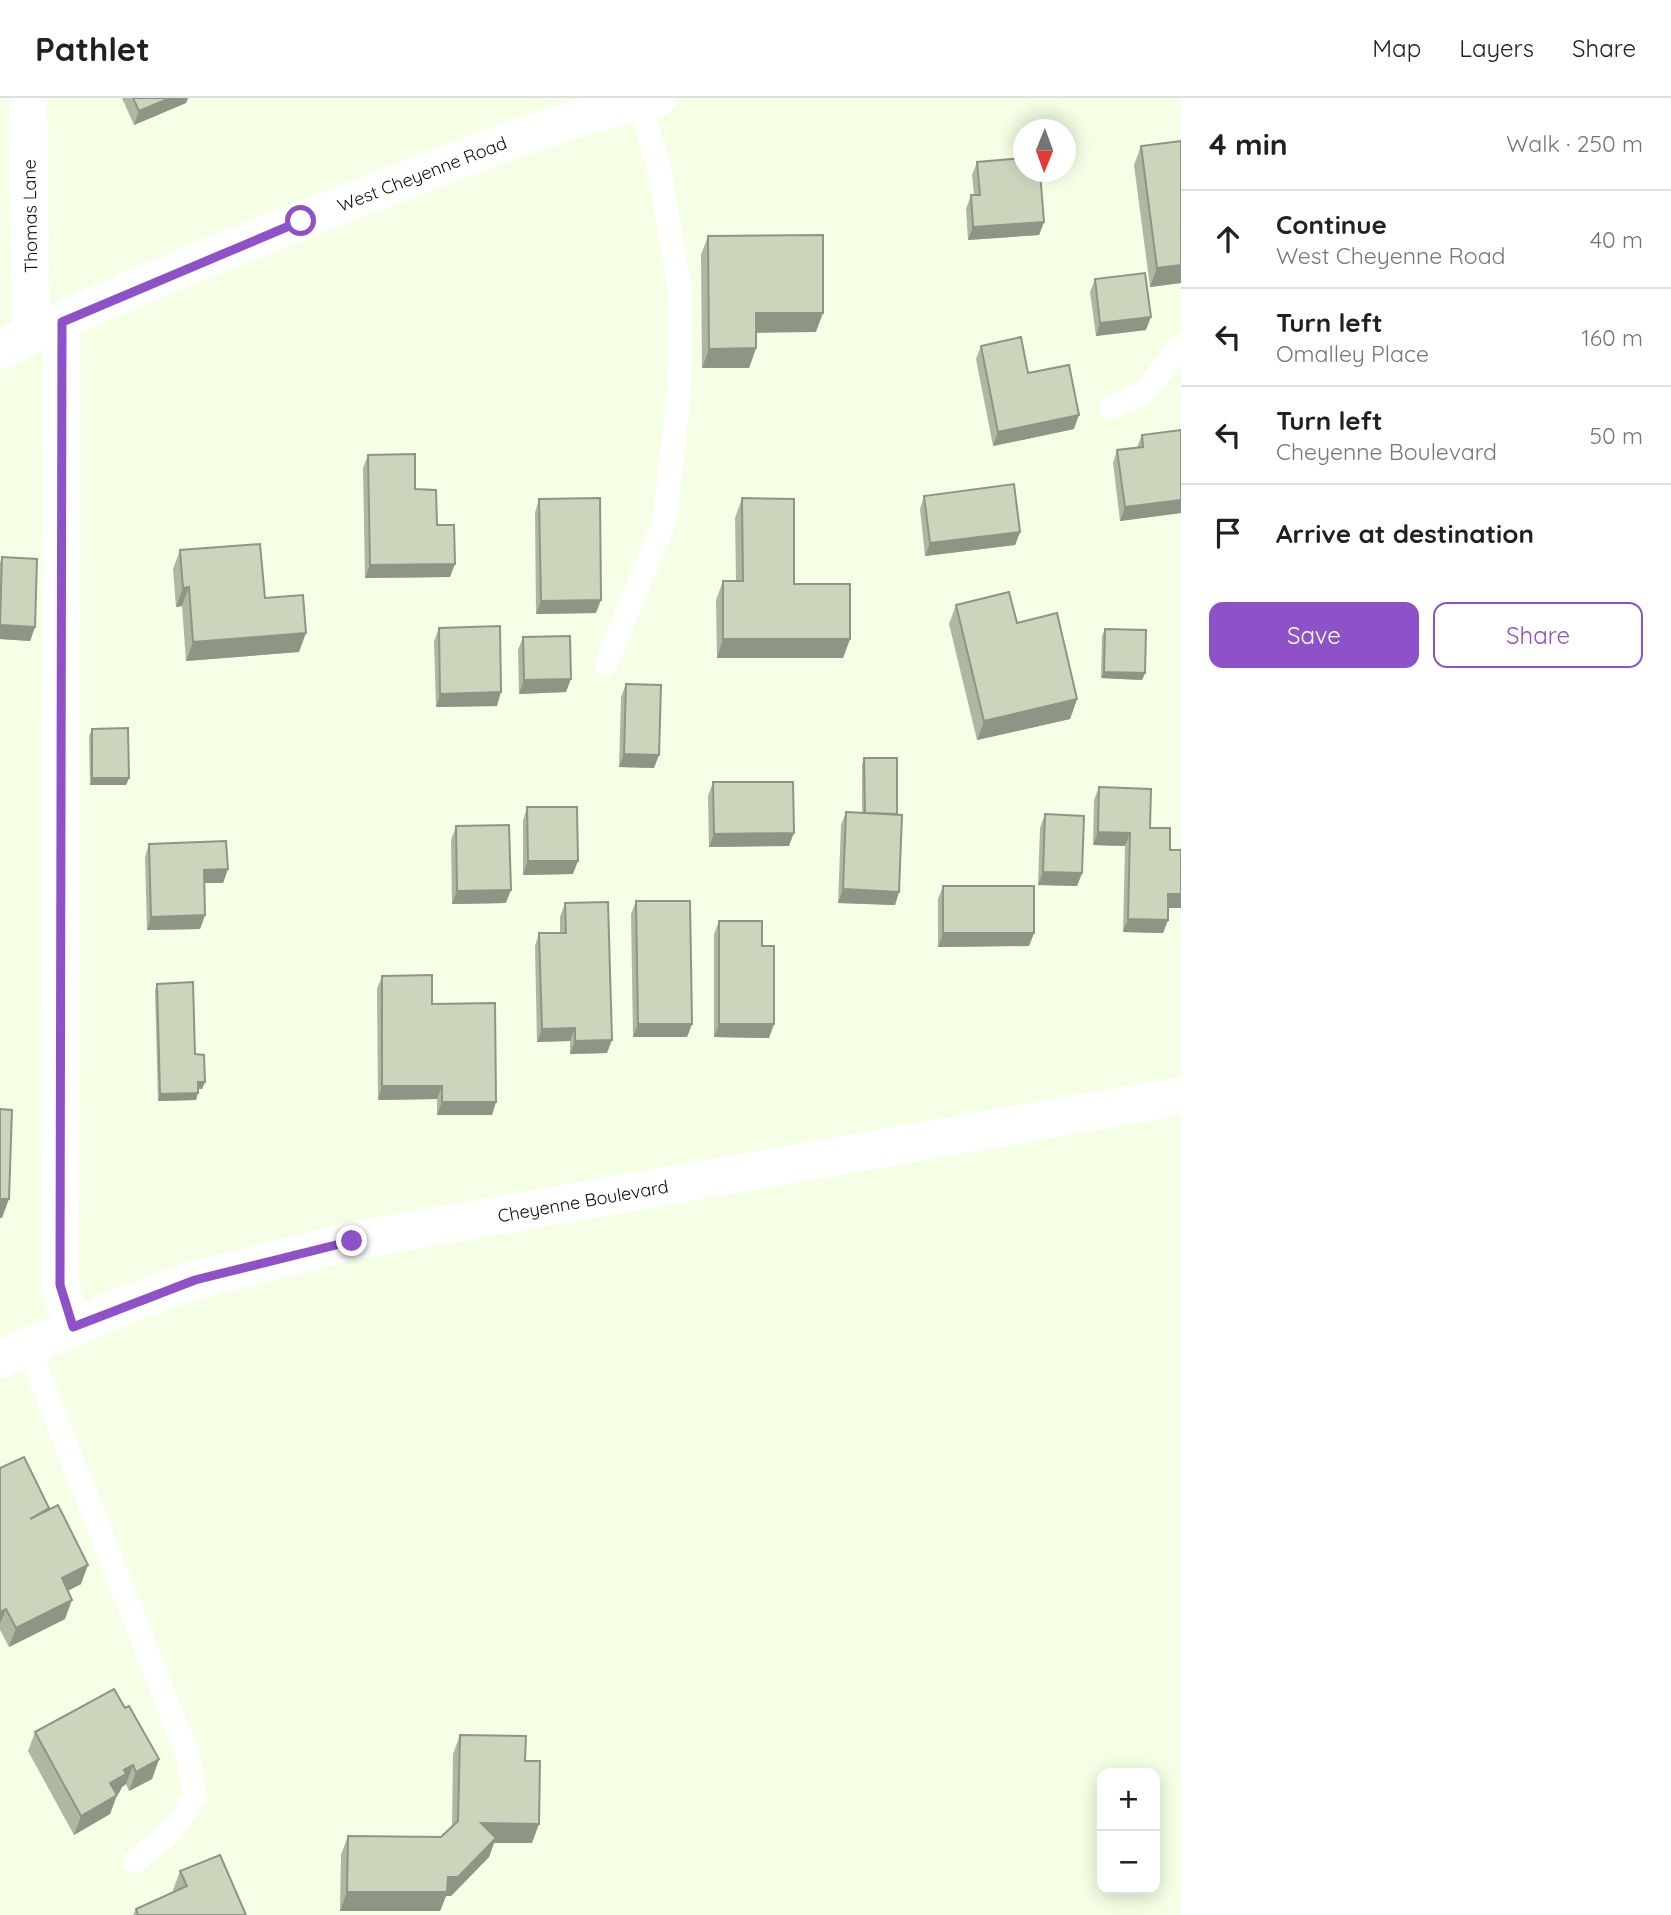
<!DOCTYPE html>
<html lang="en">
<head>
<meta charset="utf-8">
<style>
	:root { --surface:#fff; --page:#f2f2f2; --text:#202124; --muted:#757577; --line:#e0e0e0; --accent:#8e51c8 }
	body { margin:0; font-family:Quicksand,sans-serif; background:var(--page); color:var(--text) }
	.controls { position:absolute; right:21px; bottom:21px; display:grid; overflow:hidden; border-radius:14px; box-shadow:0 4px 18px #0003 }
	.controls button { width:63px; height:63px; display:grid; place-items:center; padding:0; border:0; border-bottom:2px solid var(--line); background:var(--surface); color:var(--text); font:35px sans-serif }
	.compass { position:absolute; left:1013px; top:21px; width:63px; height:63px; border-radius:50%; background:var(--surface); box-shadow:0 4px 18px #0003; rotate:181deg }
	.stop { position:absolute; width:21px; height:21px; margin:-16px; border:5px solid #8e51c8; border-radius:50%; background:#fff }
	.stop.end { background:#8e51c8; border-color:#fff; box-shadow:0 2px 7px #0008 }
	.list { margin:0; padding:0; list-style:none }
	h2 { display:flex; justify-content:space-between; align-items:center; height:91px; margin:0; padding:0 28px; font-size:30px }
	h2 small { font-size:23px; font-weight:400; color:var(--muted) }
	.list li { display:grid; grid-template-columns:46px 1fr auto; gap:21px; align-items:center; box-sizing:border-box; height:98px; padding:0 28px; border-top:2px solid var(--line) }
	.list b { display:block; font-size:26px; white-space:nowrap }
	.list p { margin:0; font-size:23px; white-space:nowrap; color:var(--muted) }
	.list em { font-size:23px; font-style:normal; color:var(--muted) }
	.actions { display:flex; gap:14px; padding:21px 28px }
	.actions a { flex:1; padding:16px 0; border:2px solid var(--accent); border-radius:14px; text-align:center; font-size:24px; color:var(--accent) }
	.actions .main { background:var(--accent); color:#fff }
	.icon { flex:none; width:38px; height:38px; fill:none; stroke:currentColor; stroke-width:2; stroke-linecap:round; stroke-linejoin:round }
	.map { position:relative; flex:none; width:1181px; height:1817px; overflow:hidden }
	header { display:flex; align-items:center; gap:42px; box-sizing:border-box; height:98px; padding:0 35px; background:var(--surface); border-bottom:2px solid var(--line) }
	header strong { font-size:33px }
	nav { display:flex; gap:38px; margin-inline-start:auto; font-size:24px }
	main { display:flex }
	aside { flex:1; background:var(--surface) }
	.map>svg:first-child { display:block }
</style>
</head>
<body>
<header>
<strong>Pathlet</strong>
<nav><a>Map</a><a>Layers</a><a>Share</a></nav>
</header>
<main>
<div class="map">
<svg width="1181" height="1817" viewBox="0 0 1181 1817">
	<rect width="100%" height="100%" fill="#f5ffe5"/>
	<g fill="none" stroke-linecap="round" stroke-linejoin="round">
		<g stroke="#fff" stroke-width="24">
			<path d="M1111,309L1144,295L1181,248"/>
			<path d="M606,566L665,422L679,294L680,193L660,75L640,4"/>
			<path d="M28,1249L188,1658L195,1698L173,1732L135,1763"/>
		</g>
		<g stroke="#fff" stroke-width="38">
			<path d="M28,0L31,237"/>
			<path d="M62,224L60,1187L73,1229"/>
		</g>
		<g stroke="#fff" stroke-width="38">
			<path d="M0,252C114,196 234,149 352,103C453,64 551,23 658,0"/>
			<path d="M0,1261L125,1207L195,1182L352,1143L1181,998"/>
		</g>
	</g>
	<g fill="#afb7a2">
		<path d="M122,0H188L186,5L134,27Z"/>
		<path d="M1141,48L1181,185L1150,189L1134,67Z"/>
		<path d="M977,64L1044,124L1039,137L968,142L966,111L971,97H974L972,77Z"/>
		<path d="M708,138L816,234H756V250L749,270H702L701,157Z"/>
		<path d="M1095,181L1146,232L1096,238L1090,194Z"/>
		<path d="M981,248L1028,275L1074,331L993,348L976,261Z"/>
		<path d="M1181,332V415L1120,423L1113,365L1117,352L1137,349L1142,337Z"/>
		<path d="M368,357L415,391L437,427L450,479L365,480L363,370Z"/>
		<path d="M924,398L1020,434L1015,447L925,458L920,411Z"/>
		<path d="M742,400L794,486L850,541L843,560H717L716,502L723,483H736L735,420Z"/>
		<path d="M539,401L596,515L536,516L535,415Z"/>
		<path d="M180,452L265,500L299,554L186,563L182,508L176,509L173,471Z"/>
		<path d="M2,459L35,529L30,543L0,541V465Z"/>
		<path d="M956,507L1077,601L1070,621L977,642L949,526Z"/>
		<path d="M439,530L497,608L436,609L434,543Z"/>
		<path d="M1105,531L1145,575L1142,582L1101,580L1102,538Z"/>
		<path d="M523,539L566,594L519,596L518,552Z"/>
		<path d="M626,586L654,670L619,669L621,599Z"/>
		<path d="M92,631L129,680L126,687H90L89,638Z"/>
		<path d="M864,660L899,794L895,807L838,805L841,727L846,714L862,715V667Z"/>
		<path d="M713,684L789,748L709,749L708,698Z"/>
		<path d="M1099,689L1150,730L1168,810V822L1163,835L1123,834L1125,748L1093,747L1094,702Z"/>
		<path d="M527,709L573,776L523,777V723Z"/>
		<path d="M1045,716L1082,775L1077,788L1038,787L1040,730Z"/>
		<path d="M456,728L506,805L452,806L451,742Z"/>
		<path d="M149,746L228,771L223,785H204L205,817L200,831L147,832L145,759Z"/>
		<path d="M943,788L1034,835L1029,848L938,849V801Z"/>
		<path d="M636,803L692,926L687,939H633L631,816Z"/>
		<path d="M565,805L607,955L570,956V943L537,944L535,848L539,835H560V819Z"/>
		<path d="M719,823L762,848L774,926L769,940L714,939V836Z"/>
		<path d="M382,878L432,906L496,1004L492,1017H437V1001L378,1002L377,891Z"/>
		<path d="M157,886L195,956L205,984L202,991H198L196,1002L158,1003L155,892Z"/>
		<path d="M0,1370L48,1412L81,1486L68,1493L65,1521L9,1549L0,1532Z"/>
		<path d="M125,1610L159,1661L152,1681L129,1693L126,1686L122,1689L119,1695L117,1697L110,1716L74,1737L28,1653L35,1634Z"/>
		<path d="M460,1637L525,1663L532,1745H494L489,1759L451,1798H446L440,1813H340L341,1757L348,1738L441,1739L452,1729L453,1656Z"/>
		<path d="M180,1773L246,1817H133L136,1811L174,1794L173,1792Z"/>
	</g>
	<g fill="#8e9584">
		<path d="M170,0H188L186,5L134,27L139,13Z"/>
		<path d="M1044,124L1039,137L968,142L973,129Z"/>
		<path d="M1181,167V185L1150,189L1157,170Z"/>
		<path d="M756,215H823L816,234L749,235Z"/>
		<path d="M1151,219L1146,232L1096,238L1100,225Z"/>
		<path d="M756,250L749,270H702L709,251Z"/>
		<path d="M1079,317L1074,331L993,348L998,334Z"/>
		<path d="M1181,402V415L1120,423L1125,409Z"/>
		<path d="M1020,434L1015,447L925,458L930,445Z"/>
		<path d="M455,466L450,479L365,480L370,467Z"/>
		<path d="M189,489L182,508L176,509L183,490Z"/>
		<path d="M601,502L596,515L536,516L541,503Z"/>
		<path d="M0,527L35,529L30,543L0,541Z"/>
		<path d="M306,535L299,554L186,563L193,544Z"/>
		<path d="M723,541H850L843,560H717Z"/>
		<path d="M1104,574L1145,575L1142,582L1101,580Z"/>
		<path d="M571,581L566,594L519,596L524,582Z"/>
		<path d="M501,594L497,608L436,609L440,596Z"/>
		<path d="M1077,601L1070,621L977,642L984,623Z"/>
		<path d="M624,656L659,657L654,670L619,669Z"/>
		<path d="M92,680H129L126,687H90Z"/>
		<path d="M1098,734L1130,735L1125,748L1093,747Z"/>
		<path d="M794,735L789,748L709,749L714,736Z"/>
		<path d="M528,763H578L573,776L523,777Z"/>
		<path d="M228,771L223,785H199L204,772Z"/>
		<path d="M1043,774L1082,775L1077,788L1038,787Z"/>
		<path d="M843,791L899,794L895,807L838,805Z"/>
		<path d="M511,792L506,805L452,806L457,793Z"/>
		<path d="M1168,796H1181V810H1163Z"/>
		<path d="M205,817L200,831L147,832L151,819Z"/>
		<path d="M1128,821L1168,822L1163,835L1123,834Z"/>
		<path d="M943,835H1034L1029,848L938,849Z"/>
		<path d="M638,926H692L687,939H633Z"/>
		<path d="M719,926H774L769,940L714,939Z"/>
		<path d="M575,930L570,943L537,944L542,931Z"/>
		<path d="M612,942L607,955L570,956L575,943Z"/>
		<path d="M198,984H205L202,991H195Z"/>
		<path d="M382,988H442L437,1001L378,1002Z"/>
		<path d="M198,995L196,1002L158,1003L160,996Z"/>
		<path d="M442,1004H496L492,1017H437Z"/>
		<path d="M0,1101H9L2,1120H0Z"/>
		<path d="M88,1467L81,1486L55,1499L62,1480Z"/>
		<path d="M72,1502L65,1521L9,1549L16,1530Z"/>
		<path d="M6,1511L0,1526V1514Z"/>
		<path d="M159,1661L152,1681L129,1693L136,1674Z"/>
		<path d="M133,1667L126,1686L122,1689L119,1695L103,1704L110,1685L124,1672Z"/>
		<path d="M117,1697L110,1716L74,1737L81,1718Z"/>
		<path d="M481,1725L539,1726L532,1745H494L489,1759L451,1798H446L440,1813H340L347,1794L448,1779Z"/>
	</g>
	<g fill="#cbd5bc" stroke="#8e9584" stroke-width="2">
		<path d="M133,0H170L139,13Z"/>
		<path d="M1181,43V167L1157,170L1141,48Z"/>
		<path d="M1024,60V74H1040L1044,124L973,129L971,97H980L977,64Z"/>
		<path d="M823,137V215H756V250L709,251L708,138Z"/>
		<path d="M1145,175L1151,219L1100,225L1095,181Z"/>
		<path d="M1021,239L1028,275L1069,267L1079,317L998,334L981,248Z"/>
		<path d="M1181,332V402L1125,409L1117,352L1143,349L1142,337Z"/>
		<path d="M415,356V391L436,392L437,427H454L455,466L370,467L368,357Z"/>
		<path d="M1014,386L1020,434L930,445L924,398Z"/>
		<path d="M600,400L601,502L541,503L539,401Z"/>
		<path d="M742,400L794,401V486H850V541H723V483H743Z"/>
		<path d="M260,446L265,500L303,497L306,535L193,544L189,489L183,490L180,452Z"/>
		<path d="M2,459L37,461L35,529L0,527Z"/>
		<path d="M1009,494L1017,525L1057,515L1077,601L984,623L956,507Z"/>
		<path d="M500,528L501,594L440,596L439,530Z"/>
		<path d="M1105,531L1146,532L1145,575L1104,574Z"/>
		<path d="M570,538L571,581L524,582L523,539Z"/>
		<path d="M626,586L661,587L659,657L624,656Z"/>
		<path d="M128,630L129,680H92V631Z"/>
		<path d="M864,660H897V716L865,715Z"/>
		<path d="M713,684H793L794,735L714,736Z"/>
		<path d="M1099,689L1151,691L1150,730H1170V752H1181V796H1168V822L1128,821L1130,735L1098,734Z"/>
		<path d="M527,709H577L578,763H528Z"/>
		<path d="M846,714L902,717L899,794L843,791Z"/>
		<path d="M1045,716L1084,718L1082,775L1043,774Z"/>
		<path d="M509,727L511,792L457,793L456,728Z"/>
		<path d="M226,743L228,771L204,772L205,817L151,819L149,746Z"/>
		<rect x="943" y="788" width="91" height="47"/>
		<path d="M636,803H690L692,926H638Z"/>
		<path d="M608,804L612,942L575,943V930L542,931L539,835H566L565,805Z"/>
		<path d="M719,823H762V848H774V926H719Z"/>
		<path d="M432,877V906L495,905L496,1004H442V988H382V878Z"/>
		<path d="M193,884L195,956L204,957L205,984H198V995L160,996L157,886Z"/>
		<path d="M0,1011L12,1012L9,1101H0Z"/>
		<path d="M24,1359L49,1410L30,1421L58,1407L88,1467L62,1480L72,1502L16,1530L6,1511L0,1514V1370Z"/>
		<path d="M114,1591L125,1610L129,1608L159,1661L136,1674L133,1667L124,1672L126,1676L110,1685L117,1697L81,1718L35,1634Z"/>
		<path d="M460,1637L526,1638L525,1663H540L539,1726L481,1725L496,1740L458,1779H448L447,1794H347L348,1738L441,1739L458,1723Z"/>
		<path d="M220,1757L246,1817H138L136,1811L187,1788L180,1773Z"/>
	</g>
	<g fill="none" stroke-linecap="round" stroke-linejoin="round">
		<path stroke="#8e51c8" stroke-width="9" d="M301,123L62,224L60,1187L73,1229L195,1182L352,1143"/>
	</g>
	<g text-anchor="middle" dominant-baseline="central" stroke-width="5" stroke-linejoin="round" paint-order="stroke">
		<g font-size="18" fill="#0b0e06" stroke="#fff">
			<text transform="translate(422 76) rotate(-21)">West Cheyenne Road</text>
			<text transform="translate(30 118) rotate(-91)">Thomas Lane</text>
			<text transform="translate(583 1103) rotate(-10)">Cheyenne Boulevard</text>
		</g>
	</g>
</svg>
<div class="controls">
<button>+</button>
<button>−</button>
</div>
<svg class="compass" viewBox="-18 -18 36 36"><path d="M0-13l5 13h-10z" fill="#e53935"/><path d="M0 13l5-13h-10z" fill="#757577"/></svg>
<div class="stop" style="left:301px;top:123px"></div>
<div class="stop end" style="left:352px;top:1143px"></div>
</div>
<aside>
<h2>4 min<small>Walk · 250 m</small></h2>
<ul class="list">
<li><svg class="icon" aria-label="ahead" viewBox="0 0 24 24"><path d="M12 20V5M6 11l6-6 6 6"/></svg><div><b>Continue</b><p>West Cheyenne Road</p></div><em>40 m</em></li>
<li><svg class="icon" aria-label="left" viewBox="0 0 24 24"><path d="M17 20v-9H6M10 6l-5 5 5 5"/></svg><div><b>Turn left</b><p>Omalley Place</p></div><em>160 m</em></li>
<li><svg class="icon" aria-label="left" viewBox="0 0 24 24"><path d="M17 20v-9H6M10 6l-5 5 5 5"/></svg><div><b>Turn left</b><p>Cheyenne Boulevard</p></div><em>50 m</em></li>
<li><svg class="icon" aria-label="arrive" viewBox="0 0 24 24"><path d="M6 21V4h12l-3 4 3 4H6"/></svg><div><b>Arrive at destination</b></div></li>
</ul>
<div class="actions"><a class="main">Save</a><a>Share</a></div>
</aside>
</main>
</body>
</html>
